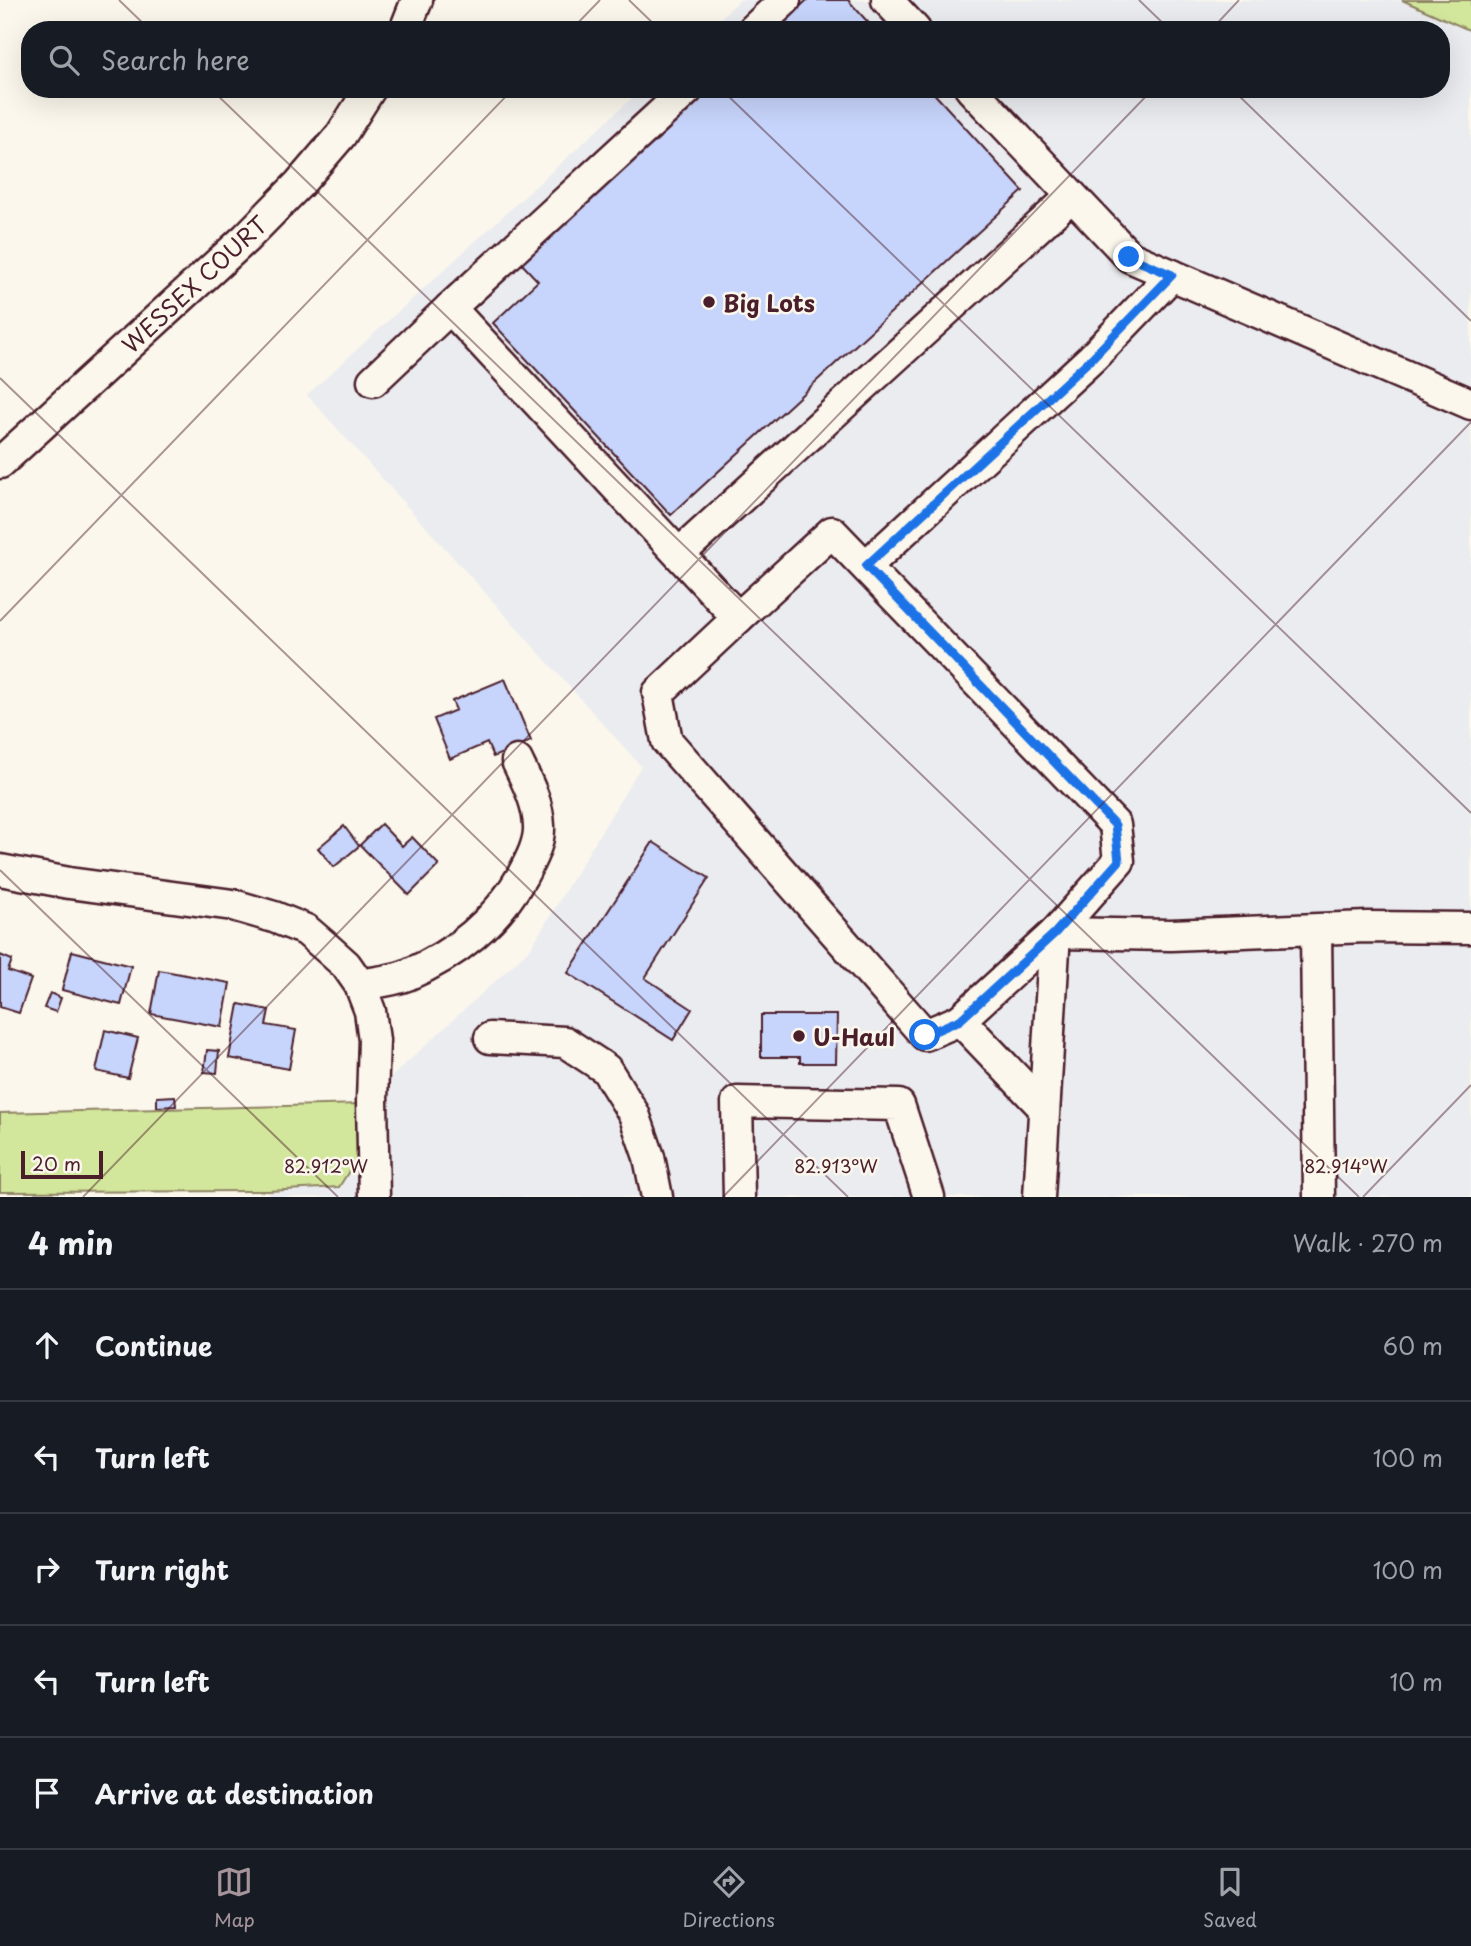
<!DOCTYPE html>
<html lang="en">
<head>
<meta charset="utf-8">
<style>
	:root { --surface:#171b24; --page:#20242c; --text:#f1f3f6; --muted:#9ea1a6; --line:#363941; --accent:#a6949b }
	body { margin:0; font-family:"Playpen Sans",sans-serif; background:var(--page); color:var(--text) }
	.scale { position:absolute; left:21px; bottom:18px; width:82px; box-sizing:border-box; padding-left:7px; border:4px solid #4a1f2b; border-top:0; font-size:19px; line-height:24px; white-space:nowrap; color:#4a1f2b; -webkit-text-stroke:5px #fbf7ec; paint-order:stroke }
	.stop { position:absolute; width:21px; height:21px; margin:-16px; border:5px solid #1a73e8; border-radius:50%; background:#fff }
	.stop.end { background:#1a73e8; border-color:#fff; box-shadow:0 2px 7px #0008 }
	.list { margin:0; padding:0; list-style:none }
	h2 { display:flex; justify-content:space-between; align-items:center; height:91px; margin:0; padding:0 28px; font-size:30px }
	h2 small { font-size:23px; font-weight:400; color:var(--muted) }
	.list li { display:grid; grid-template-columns:46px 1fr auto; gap:21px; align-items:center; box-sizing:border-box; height:112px; padding:0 28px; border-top:2px solid var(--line) }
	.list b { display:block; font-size:26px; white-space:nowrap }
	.list em { font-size:23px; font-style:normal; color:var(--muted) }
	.icon { flex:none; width:38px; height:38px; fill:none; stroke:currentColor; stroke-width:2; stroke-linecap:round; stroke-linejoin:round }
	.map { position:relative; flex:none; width:1471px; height:1197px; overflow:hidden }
	.search { position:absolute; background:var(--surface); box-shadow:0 7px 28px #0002; left:21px; right:21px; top:21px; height:77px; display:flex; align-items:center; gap:18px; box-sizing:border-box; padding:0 24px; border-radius:28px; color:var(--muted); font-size:26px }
	.sheet { height:651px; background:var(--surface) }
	nav { display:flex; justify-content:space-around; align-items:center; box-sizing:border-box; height:98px; border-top:2px solid var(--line); background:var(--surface); font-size:19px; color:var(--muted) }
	nav a { display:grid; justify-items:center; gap:4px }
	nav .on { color:var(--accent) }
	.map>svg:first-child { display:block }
</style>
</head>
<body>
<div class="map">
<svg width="1471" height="1197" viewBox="0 0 1471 1197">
	<rect width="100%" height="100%" fill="#fbf7ec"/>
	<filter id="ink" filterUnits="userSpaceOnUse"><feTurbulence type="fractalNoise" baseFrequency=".0143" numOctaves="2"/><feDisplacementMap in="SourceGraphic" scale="14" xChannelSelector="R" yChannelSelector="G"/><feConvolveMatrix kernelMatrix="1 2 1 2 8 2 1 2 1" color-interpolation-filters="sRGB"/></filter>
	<g filter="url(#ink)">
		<path fill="#ebecf0" d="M740,0H1402L1471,31V1197H269L268,1191L339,1187L362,1104L530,949L641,766L307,395L642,89H1441V30H708Z"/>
		<g fill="#d3e79c" stroke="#8e8364" stroke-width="2">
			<path d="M1402,0H1471V31Z"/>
			<path d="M362,1104L356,1160L339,1187L268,1191L0,1192V1113Z"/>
		</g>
		<g fill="#c7d4fb" stroke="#4a1f2b" stroke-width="2">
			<path d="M807,0H848L875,30H775Z"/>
			<path d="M710,89H930L1023,191L671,515L493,323L538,281L521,263Z"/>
			<path d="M505,679L531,741L493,757L487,743L450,759L434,719L456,710L452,701Z"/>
			<path d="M381,824L402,846L412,837L439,865L409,895L360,845Z"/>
			<path d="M344,826L359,846L334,867L318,848Z"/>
			<path d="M653,842L709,878L645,978L692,1009L673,1040L568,973Z"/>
			<path d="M72,951L131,966L121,1005L62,990Z"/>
			<path d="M0,955L12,960L8,971L31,979L19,1013L0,1007Z"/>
			<path d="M159,970L230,983L222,1027L151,1014Z"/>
			<path d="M50,993L61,998L56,1012L44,1008Z"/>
			<path d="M239,1004L269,1010L266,1025L296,1030L289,1069L229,1058Z"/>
			<path d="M761,1015H837L836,1063H800V1057H761Z"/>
			<path d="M105,1030L138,1038L128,1078L96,1071Z"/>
			<path d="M207,1050L219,1051L217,1073L204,1072Z"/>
			<path d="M175,1096L176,1106L157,1107V1097Z"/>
		</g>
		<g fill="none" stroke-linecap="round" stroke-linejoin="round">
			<defs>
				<g id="minor">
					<path d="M887,0L915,30"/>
					<path d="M405,30L417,0"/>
					<path d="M753,30L785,0"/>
					<path d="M688,89L450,308L738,618L832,532L1115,825L1119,861L1055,933L1039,1197"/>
					<path d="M971,89L1130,257L1471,404"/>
					<path d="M373,381L450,308"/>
					<path d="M0,463L246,238L299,184L341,135L370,89"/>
					<path d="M679,554L1072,196"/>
					<path d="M866,566L1092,358L1172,275"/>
					<path d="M738,618L658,693L667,741L925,1035L960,1020"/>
					<path d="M0,870L69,883L233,905L274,917L306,930L327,948L346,965L360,985L370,1011L374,1040L372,1101L374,1197"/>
					<path d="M1316,930L1319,1197"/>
					<path d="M360,985C375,982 392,981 407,975C455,955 497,921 522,876C530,861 540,843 539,826C538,802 527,782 517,761"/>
					<path d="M490,1038L565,1042L606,1069L634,1114L649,1157L657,1197"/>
					<path d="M1044,1108L960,1020L1055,933L1171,935L1367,927L1471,928"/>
					<path d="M739,1197L737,1102L899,1105L929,1197"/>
				</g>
			</defs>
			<use href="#minor" stroke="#4a1f2b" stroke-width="35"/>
			<use href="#minor" stroke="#fbf7ec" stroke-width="30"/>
		</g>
	</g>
	<g fill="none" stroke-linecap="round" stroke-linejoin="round" filter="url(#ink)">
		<path stroke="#1a73e8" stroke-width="9" d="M925,1035L960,1020L1055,933L1119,861L1115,825L866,566L1092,358L1172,275L1129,257"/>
	</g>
	<path fill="none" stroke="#4a1f2b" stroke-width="2" stroke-opacity="0.45" d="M119,0L150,30M629,0L660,30M1139,0L1170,30M571,30L600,0M1211,30L1239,0M211,89L1359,1197M721,89L1471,813M1232,89L1471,321M0,378L848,1197M0,621L513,89M0,870L338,1197M83,1197L1153,89M723,1197L1471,422M1363,1197L1471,1085"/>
	<g fill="#4a1f2b" stroke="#fbf7ec" stroke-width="2.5">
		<circle cx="709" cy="302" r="7"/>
		<circle cx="799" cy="1036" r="7"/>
	</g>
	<g text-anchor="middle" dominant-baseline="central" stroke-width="5" stroke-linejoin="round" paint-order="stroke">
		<g font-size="23" fill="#4a1f2b" stroke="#fbf7ec">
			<text transform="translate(194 284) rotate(-43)">WESSEX COURT</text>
		</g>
		<g font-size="23" font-weight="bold" fill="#4a1f2b" stroke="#fbf7ec" text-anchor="start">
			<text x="723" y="302">Big Lots</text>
			<text x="813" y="1036">U-Haul</text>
		</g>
	</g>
	<g font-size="18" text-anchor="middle" fill="#4a1f2b" stroke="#fbf7ec" stroke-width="5" stroke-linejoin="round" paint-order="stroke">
		<text x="326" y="1173">82.912°W</text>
		<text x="836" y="1173">82.913°W</text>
		<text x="1346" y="1173">82.914°W</text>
	</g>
</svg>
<div class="scale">20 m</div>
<div class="stop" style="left:925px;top:1035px"></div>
<div class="stop end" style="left:1129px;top:257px"></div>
<div class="search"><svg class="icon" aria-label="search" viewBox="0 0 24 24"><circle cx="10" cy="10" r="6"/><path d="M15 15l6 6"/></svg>Search here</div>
</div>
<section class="sheet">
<h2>4 min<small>Walk · 270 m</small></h2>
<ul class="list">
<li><svg class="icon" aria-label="ahead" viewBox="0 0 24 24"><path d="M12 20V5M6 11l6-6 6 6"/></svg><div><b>Continue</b></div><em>60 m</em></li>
<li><svg class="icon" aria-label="left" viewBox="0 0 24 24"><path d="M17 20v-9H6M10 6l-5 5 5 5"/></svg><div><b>Turn left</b></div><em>100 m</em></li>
<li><svg class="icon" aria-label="right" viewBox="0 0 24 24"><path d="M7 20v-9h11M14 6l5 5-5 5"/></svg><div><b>Turn right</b></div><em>100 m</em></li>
<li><svg class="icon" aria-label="left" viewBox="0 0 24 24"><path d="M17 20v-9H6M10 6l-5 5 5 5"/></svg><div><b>Turn left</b></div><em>10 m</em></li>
<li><svg class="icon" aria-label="arrive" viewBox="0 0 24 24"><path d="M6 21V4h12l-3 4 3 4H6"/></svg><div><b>Arrive at destination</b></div></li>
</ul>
</section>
<nav>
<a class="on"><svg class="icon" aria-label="map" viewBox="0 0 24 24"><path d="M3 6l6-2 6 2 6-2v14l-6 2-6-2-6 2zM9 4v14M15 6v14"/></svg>Map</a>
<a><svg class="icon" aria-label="directions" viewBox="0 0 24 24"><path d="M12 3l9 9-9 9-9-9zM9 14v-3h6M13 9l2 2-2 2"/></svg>Directions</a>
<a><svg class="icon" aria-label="saved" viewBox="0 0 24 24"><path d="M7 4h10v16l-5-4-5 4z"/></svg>Saved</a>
</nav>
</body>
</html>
